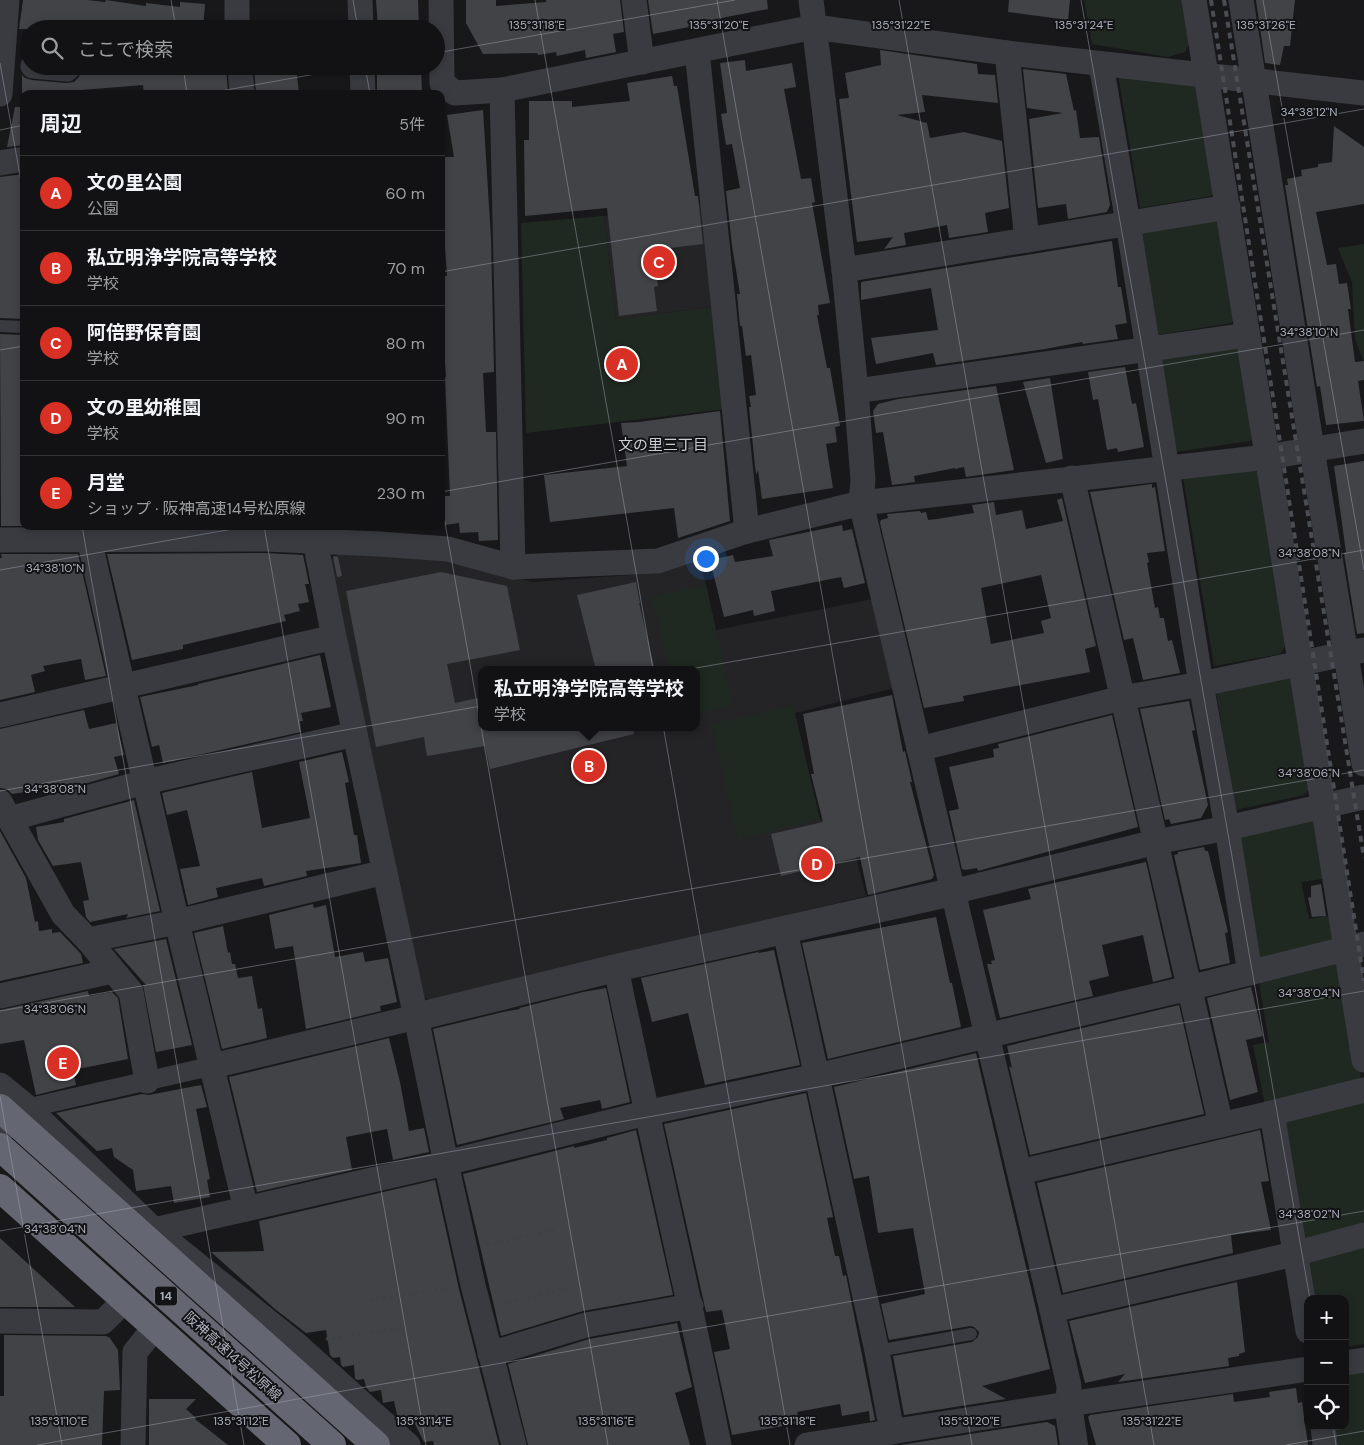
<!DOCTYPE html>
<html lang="ja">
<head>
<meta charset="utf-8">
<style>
	:root { --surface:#121214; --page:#1f2022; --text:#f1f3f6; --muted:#9c9ea0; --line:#313234; --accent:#d93025 }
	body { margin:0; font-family:"DM Sans","Noto Sans JP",sans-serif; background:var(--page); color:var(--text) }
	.controls { position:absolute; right:15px; bottom:15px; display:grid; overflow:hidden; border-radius:10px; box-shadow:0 2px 8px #0003 }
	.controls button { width:45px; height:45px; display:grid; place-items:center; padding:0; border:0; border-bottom:1px solid var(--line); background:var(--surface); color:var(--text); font:25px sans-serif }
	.you { position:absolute; left:705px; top:558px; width:18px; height:18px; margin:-12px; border:4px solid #fff; border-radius:50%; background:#1a73e8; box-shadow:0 0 0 8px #1a73e833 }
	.badge { display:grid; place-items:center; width:32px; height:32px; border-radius:50%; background:var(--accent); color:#fff; font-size:16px; font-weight:700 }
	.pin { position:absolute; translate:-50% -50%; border:2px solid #fff; box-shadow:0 1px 5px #0006 }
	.popup { position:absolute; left:478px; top:666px; width:222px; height:65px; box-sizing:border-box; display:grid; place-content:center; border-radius:10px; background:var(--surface); filter:drop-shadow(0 1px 4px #0005); font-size:16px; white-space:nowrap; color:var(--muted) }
	.popup b { font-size:19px; color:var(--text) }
	.popup::after { content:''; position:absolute; left:50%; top:100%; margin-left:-10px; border:10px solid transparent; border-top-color:var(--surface) }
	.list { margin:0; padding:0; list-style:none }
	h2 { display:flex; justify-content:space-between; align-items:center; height:65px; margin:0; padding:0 20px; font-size:21px }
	h2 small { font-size:16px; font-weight:400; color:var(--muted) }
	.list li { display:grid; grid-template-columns:32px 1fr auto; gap:15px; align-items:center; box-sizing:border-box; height:75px; padding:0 20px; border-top:1px solid var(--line) }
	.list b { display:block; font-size:19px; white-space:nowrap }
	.list p { margin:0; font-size:16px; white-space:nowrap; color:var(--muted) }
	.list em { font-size:16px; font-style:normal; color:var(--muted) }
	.icon { flex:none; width:28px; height:28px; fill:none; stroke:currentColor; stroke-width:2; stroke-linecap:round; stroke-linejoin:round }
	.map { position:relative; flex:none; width:1364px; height:1445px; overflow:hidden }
	.search { position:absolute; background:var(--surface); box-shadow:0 2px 8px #0003; left:20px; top:20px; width:425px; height:55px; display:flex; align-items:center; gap:12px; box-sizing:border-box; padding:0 18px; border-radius:28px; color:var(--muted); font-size:19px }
	.panel { position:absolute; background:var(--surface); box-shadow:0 2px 8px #0003; left:20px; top:90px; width:425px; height:440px; border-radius:10px }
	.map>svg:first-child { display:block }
</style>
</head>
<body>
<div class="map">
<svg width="1364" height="1445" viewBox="0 0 1364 1445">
	<rect width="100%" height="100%" fill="#18181a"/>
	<g fill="#242427" fill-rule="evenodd">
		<path d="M703,203L713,307L616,319L604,216Z"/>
		<path d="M341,551L428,553L532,582L660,573L700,560L716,630L873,599L894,688L795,713L820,820L845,815L866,896L430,1001L417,992L328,562ZM482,670H696V727H482Z"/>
	</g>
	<g fill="#1f2921">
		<path d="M1084,0H1183L1190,42L1185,52L1168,57L1092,44Z"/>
		<path d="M1118,74L1197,85L1216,187L1211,196L1140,208Z"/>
		<path d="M1214,215L1223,225L1238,313L1231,323L1157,335L1139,230Z"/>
		<path d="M604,216L616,319L713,307L726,409L526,433L521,223Z"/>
		<path d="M1364,244V360H1363L1355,339L1352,282L1338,248Z"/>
		<path d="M1237,343L1257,433L1250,441L1176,452L1160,357Z"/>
		<path d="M1259,467L1289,640L1280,654L1214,666L1183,477Z"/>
		<path d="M706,585L733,705L697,713L696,670H669L652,597Z"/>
		<path d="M1295,668L1312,786L1304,795L1236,810L1215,686Z"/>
		<path d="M793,705L820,820L738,839L711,724Z"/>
		<path d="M1318,819L1329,878L1301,882L1309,919L1334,915L1338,942L1257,963L1237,834Z"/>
		<path d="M1341,963L1361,1076L1352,1085L1265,1105L1253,1045L1269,1042L1258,977Z"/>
		<path d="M1364,1102V1225L1305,1239L1284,1119Z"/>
		<path d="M1364,1245V1344L1345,1347V1299H1314L1307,1257Z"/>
		<path d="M1364,1367V1445H1337L1334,1426H1345V1369Z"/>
	</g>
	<g fill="#424347" fill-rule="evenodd">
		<path d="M23,0H87L105,2L106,0L146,6V3L180,7V2L205,4L203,29H96L57,24V29H19Z"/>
		<path d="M376,0H418L419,29H378Z"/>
		<path d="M466,0H496V6L546,2V0H620L624,32L613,34L616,52L586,58L585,50L557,56L556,52L538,55L537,53L483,54L466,23Z"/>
		<path d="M648,0H767L768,9L716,19L717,21L688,26L689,27L653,34Z"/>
		<path d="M1009,0H1070L1068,20L1008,12Z"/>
		<path d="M1256,0H1295L1290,46H1284L1280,65L1265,63Z"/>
		<path d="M880,50L977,64L978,74L995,75L998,103L922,95L925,112L897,115L927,123L930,138L964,132L1002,141L1009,208L985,213L988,232L949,238L947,225L904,233L906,245L884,249L893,237L857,242L839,99L849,98L845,73L881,65Z"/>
		<path d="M745,60L746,71L792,63L796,87L784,89L801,179L811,178L815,202L812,203L830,303L818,305L819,315H817L827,368H830L840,426L835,427L837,442L826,444L833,488L762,499L758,470L756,475L749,407H751L749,396L756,395L751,355L746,356L742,326H740L737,294H740L732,246L726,191L740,188L732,144L726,145L721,114L727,113L720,63Z"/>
		<path d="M81,66H226L228,94H144L143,85L57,92V94L22,93V75L25,78L32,80L66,83L74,82L79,77Z"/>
		<path d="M254,66H296L299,94H256Z"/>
		<path d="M388,66H421L422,93L377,94V70H389Z"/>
		<path d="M1023,69L1066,74L1074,111L1076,110L1080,138L1099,137L1110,205L1107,212L1068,219L1066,204L1038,208L1029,119L1063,113L1027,108Z"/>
		<path d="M672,76L674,86H677L695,196H698L703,244L654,250L658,286L654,287L657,311L619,316L607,208L525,216L524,140H529V101H572V107L630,101L627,83Z"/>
		<path d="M15,107H24V145L7,147Z"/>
		<path d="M483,110L491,238L494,372L483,373L486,432H496L498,540L479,541L478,532L460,533L459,523L445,525L443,496H450L445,377H446L442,319L445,318L444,276H447L441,191V157H454L447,115Z"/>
		<path d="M1334,126L1364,147V204L1316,212L1327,265L1336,264L1339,284L1347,283L1351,309H1348L1355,362L1364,361V380L1358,381L1364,421L1326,425L1320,386L1317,387L1285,185H1288L1287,179L1302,176L1301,170L1318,167V164L1332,162Z"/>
		<path d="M24,174V319L0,318V177Z"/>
		<path d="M1112,241L1118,287H1121L1127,323L1115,325L1118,339L1083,344L1082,342L1045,349L936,365L933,353L876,364L871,338L938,330L931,288L861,300V282Z"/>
		<path d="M0,334L24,335V417H21L24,526H1Z"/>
		<path d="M1125,367L1132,404L1136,403L1144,447L1118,452L1117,448L1107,450L1098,399L1093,400L1088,372Z"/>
		<path d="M1050,378L1063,459L1046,463L1023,382Z"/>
		<path d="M996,386L1014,470L966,477L964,467L955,469V468L914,476L915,482L892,485L883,432L876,433L873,411L878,404L898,399Z"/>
		<path d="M720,411L730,521L678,538L674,508L550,522L544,475L627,466L621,423L639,422Z"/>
		<path d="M1364,461V633L1357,634L1344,553L1346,552L1334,466Z"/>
		<path d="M1152,484V488L1155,487L1165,551L1147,553L1149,562L1147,563L1155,608L1158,607L1160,618H1164L1168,641L1172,640L1180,673L1143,680L1133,638L1124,640L1090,492Z"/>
		<path d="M1062,498L1096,646L1085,649L1090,672L963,696L964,701L924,708L880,523L881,520L888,518L887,514L920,511L921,513L926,512L928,520L937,519L974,513L972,505L994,502L996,515L1022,510L1026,529L1063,521L1057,500ZM1041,575L1051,618L1041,621L1044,633L991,644L981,588Z"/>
		<path d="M842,525L843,531L852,529L865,583L844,588L841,577L771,591L775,611L754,616L753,610L724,617L710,560L733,555L735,562L773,556L769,540Z"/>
		<path d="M265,553L303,555L309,584H305L309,602L298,604L300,611L284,615L286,621L183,645V649L132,660L107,554Z"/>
		<path d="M1,554H78L106,676L85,680L81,659L43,666L45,671L31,675L35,692L0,700V558H2Z"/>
		<path d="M333,556L338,557L342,576L337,577Z"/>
		<path d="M441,572L507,586L520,650L447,664L455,703L482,697V727H633L634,734L490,769L485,746L427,756L424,737L376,747L346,591Z"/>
		<path d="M636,582L640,603H639L655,670H596L577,595Z"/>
		<path d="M320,655L331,707L301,713L303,721H300L301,732L163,763L159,745L152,747L140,697L198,685V684Z"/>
		<path d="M892,695L903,752L905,751L912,782H910L934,875L932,879L868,895L860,857L781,876L771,834L823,822L811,774H814L803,714Z"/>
		<path d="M1189,701L1195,730L1192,731L1208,805L1201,818L1171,824L1169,819L1165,820L1140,709Z"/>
		<path d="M84,710L89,729L116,723L124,755L114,757L119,774L59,791L58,787L12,794L7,789L0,788V729Z"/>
		<path d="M1112,715L1138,827L985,869L978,871L977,868L965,870L962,869L949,811L959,809L949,767L994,757L993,749L999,748L998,744Z"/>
		<path d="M342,752L349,782L345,783L354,835H357L361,863L306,871L307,876L264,886L262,878L216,888L218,897L188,905L180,869L200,866L187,810L167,815L162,793L252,772L262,828L310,818L299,762Z"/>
		<path d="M134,800L160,911L126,918L128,914L90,922L86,917L83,901L89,900L81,862L53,866L38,840L36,827L64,822V819Z"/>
		<path d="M0,831L26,878L35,922L38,921L39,931L52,929V933L60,932L81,954L83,963L0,981Z"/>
		<path d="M1204,847L1205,851H1208L1228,932L1225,933L1230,963L1200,970L1174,855L1178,854V852Z"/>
		<path d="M1146,862L1172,977L1153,982L1143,935L1102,945L1109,976L1089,981L1093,996L1000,1018L987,964H992L991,961L995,960L983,910L1031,899L1028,889Z"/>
		<path d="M1321,884L1326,916L1312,917L1308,898L1311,897V886Z"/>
		<path d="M313,904L314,908L326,905L335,957L363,952L365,962L388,958L397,1002L380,1006L381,1011L306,1029L293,946L275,949L269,915Z"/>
		<path d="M936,917L950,983H952L961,1027L828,1059L802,943Z"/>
		<path d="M223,926L228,953L230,952L232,964H235L238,978L252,976L258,1009L262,1008L267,1038L222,1049L194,933Z"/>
		<path d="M166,939L192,1045L156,1052L143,985H146L114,949Z"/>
		<path d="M774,950L800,1065L705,1085L688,1013L652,1022L641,978L758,952L759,953Z"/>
		<path d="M1251,987L1263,1036L1246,1040L1258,1092L1230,1100L1207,998Z"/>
		<path d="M606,988L630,1102L602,1109L600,1100L560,1108L564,1119L457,1145L433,1029L503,1012L520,1009L519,1008L583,992Z"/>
		<path d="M88,991L89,996L112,992L118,998L128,1059L73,1070L76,1085L36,1095L24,1040L0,1044V1010Z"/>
		<path d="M1179,1005L1204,1114L1030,1155L1009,1066L1012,1068L1007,1046Z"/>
		<path d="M389,1038L400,1082L409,1131L424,1128L429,1152L393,1160L387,1129L346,1137L352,1170L257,1192L229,1077Z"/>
		<path d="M976,1053L1050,1369L982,1386L1006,1399L904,1415L893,1356L972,1342L978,1337L979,1332L974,1327L970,1326L889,1340L881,1304L925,1294L913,1228L878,1233L869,1176L854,1179L834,1087Z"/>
		<path d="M201,1085L207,1107L196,1109L210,1179L207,1180L210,1197L174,1203L171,1186L136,1191L133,1170L114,1157L112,1148L97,1151L56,1113L142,1094L149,1095Z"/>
		<path d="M806,1093L833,1217L827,1218L835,1256H839L843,1276L846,1275L875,1420L870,1421L869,1411L842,1416L840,1404L797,1412L800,1423L732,1435L714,1352L730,1349L722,1310L706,1312L664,1124Z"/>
		<path d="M636,1130L673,1295L583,1311L501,1336L463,1174L574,1146V1148L607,1140V1138Z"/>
		<path d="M1260,1130L1269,1181L1261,1182L1271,1230L1231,1235L1233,1253L1063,1293L1037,1183Z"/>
		<path d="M435,1180L459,1289L499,1445H434L433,1441L424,1442L414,1422L406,1424L397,1415L394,1401L383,1403L381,1390L370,1392L366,1387L364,1379L357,1380L355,1378L354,1365L343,1367L341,1365L340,1357L333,1358L330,1355L326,1330L306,1333L275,1309L211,1252L264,1251L259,1221Z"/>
		<path d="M0,1238L75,1307H0Z"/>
		<path d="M1237,1282L1245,1352L1239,1354V1356L1228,1358L1229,1366L1118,1382L1125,1374L1085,1383L1069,1321Z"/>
		<path d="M677,1323L692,1387L675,1393L690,1445H528L508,1364L589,1339Z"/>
		<path d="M4,1335L106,1336L110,1338L118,1350L120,1390L104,1391L102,1445H0V1396H4Z"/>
		<path d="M1296,1388L1298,1403L1302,1402L1308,1445H1096L1088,1417L1090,1415L1233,1394L1234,1402L1270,1397L1269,1392Z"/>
		<path d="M149,1399H196L186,1409L196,1418L195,1419L228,1445H149Z"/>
		<path d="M1047,1422L1055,1426L1058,1445H900Z"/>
	</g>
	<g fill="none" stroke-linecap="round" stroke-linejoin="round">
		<g stroke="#3e4146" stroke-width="3" stroke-dasharray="2.5 4" stroke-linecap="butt">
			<path d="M488,1245L554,1230"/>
			<path d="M370,1300L451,1288"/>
			<path d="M502,1304L567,1288"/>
			<path d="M326,1339L409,1327"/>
		</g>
		<g stroke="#3a3b41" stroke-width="12">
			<path d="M0,326L24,327"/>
			<path d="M877,1351L971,1334"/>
		</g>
		<path stroke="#3a3b41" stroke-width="19" d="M28,1108L221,1064"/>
		<g stroke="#3a3b41" stroke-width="25">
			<path d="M237,0V29"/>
			<path d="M360,0L361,29"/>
			<path d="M441,0L442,83L455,93L502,90L814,27L1007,53L1364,93"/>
			<path d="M634,0L642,62"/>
			<path d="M811,0L844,270L856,391L863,480L861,503L1052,1310L1069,1386L1068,1404"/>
			<path d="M1194,0L1364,1060"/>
			<path d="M1241,0L1312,449L1364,764"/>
			<path d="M697,51L747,531"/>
			<path d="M1007,53L1027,240"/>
			<path d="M1101,64L1128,223L1201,684L1227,828L1250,973"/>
			<path d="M33,66L67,69V66"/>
			<path d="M240,66L242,94"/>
			<path d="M362,66L363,94"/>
			<path d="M502,90L513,567"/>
			<path d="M0,94L7,0"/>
			<path d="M0,163L24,159"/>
			<path d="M844,270L1228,207"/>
			<path d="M856,391L1247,335"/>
			<path d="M1072,478L1221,1125"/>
			<path d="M89,539L177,922L246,1209"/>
			<path d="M0,540L265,539L379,544L448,549L513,567L658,561L747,531L861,503L1267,457L1364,441"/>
			<path d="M315,541L334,637L416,1017L446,1163L473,1285L514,1445"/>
			<path d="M0,715L334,637"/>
			<path d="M919,749L1122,698L1201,684L1364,650"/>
			<path d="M0,802L63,914L88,940L131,992L147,1081"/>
			<path d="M9,819L145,782L355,734"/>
			<path d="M952,892L1156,842L1227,828L1364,797"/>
			<path d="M785,931L877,1351L892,1432"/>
			<path d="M88,940L177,922L385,872"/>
			<path d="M616,968C649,1128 687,1286 719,1445"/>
			<path d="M0,996L112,971"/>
			<path d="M221,1064L416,1017"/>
			<path d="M0,1085L28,1108L154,1230L296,1344L408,1445"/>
			<path d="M1272,1113L1308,1331"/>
			<path d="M0,1131L28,1108"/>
			<path d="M1020,1172L1272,1113L1364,1090"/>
			<path d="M154,1230L446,1163L646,1113L817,1076L1189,988L1364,944"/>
			<path d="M1052,1310L1294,1254L1364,1235"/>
			<path d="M0,1321L103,1322L118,1307"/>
			<path d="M490,1354L586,1325L691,1306"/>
			<path d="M1345,1363L1364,1360"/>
			<path d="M1323,1426L1325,1445"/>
			<path d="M133,1445L135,1352L148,1336"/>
			<path d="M807,1445L1068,1404L1308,1369"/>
		</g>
		<g stroke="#3a3b41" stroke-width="28">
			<path d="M416,1017L616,968L952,892"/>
			<path d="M1068,1404L1074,1445"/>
		</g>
		<g stroke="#646771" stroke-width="28">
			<path d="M0,1147L332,1445"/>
			<path d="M0,1188L287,1445"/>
		</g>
		<g stroke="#4b4d55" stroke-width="4" stroke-dasharray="6 5" stroke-linecap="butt">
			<path d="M1211,0L1364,981"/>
			<path d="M1224,0L1364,858"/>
		</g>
		<path stroke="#646771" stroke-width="28" d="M0,1108L376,1445"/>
	</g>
	<path fill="none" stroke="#a9aebb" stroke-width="1" stroke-opacity="0.45" d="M171,0L176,29M353,0L358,29M535,0L790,1445M717,0L972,1445M899,0L1154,1445M1081,0L1310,1299M1263,0L1364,570M436,53L735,0M0,63L24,198M183,66L187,94M365,66L370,94M204,94L360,66M0,130L24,125M441,272L1364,109M0,350L24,346M441,492L1364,330M441,500L608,1445M82,526L244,1445M264,526L426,1445M0,570L250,526M0,791L1364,550M0,1011L1364,770M0,1096L62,1445M0,1231L1364,991M1333,1426L1336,1445M37,1445L1364,1211M1286,1445L1364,1431"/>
	<g text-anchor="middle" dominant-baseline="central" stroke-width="4" stroke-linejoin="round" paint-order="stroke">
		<rect fill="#131315" stroke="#7c8089" stroke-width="1" x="155" y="1286.5" width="22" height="19" rx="4"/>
		<g font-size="12" font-weight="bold" fill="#a9aebb">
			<text x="166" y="1296">14</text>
		</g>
		<g font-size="14" fill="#a9aebb" stroke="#131315">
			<text transform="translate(233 1356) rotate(42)">阪神高速14号松原線</text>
		</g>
		<g font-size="15" fill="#cbcdd6" stroke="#131315">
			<text x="663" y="445">文の里三丁目</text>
		</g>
	</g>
	<g font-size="12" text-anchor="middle" fill="#a9aebb" stroke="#131315" stroke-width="4" stroke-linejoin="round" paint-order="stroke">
		<text x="1266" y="29">135°31'26"E</text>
		<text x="537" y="29">135°31'18"E</text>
		<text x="719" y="29">135°31'20"E</text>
		<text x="901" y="29">135°31'22"E</text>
		<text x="1084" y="29">135°31'24"E</text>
		<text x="1309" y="116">34°38'12"N</text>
		<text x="1309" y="336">34°38'10"N</text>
		<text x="1309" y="557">34°38'08"N</text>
		<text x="55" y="572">34°38'10"N</text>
		<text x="1309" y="777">34°38'06"N</text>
		<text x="55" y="793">34°38'08"N</text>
		<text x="1309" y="997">34°38'04"N</text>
		<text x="55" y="1013">34°38'06"N</text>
		<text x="1309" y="1218">34°38'02"N</text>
		<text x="55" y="1233">34°38'04"N</text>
		<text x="59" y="1425">135°31'10"E</text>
		<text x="241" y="1425">135°31'12"E</text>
		<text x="424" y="1425">135°31'14"E</text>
		<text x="606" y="1425">135°31'16"E</text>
		<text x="788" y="1425">135°31'18"E</text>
		<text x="970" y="1425">135°31'20"E</text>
		<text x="1152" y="1425">135°31'22"E</text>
	</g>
</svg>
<div class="controls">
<button>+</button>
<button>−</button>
<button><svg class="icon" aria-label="locate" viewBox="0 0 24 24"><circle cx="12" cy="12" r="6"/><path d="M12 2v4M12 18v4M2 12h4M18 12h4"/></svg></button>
</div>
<div class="you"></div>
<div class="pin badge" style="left:622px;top:364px">A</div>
<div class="pin badge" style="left:589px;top:766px">B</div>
<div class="popup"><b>私立明浄学院高等学校</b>学校</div>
<div class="pin badge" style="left:659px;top:262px">C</div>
<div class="pin badge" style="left:817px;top:864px">D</div>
<div class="pin badge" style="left:63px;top:1063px">E</div>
<div class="search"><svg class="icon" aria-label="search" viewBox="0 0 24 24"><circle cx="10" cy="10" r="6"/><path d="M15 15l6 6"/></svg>ここで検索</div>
<section class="panel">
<h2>周辺<small>5件</small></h2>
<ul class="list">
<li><span class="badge">A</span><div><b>文の里公園</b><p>公園</p></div><em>60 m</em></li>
<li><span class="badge">B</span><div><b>私立明浄学院高等学校</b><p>学校</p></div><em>70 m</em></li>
<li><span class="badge">C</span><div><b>阿倍野保育園</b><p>学校</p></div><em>80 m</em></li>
<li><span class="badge">D</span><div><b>文の里幼稚園</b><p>学校</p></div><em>90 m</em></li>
<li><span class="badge">E</span><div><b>月堂</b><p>ショップ · 阪神高速14号松原線</p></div><em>230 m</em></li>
</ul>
</section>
</div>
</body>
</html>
